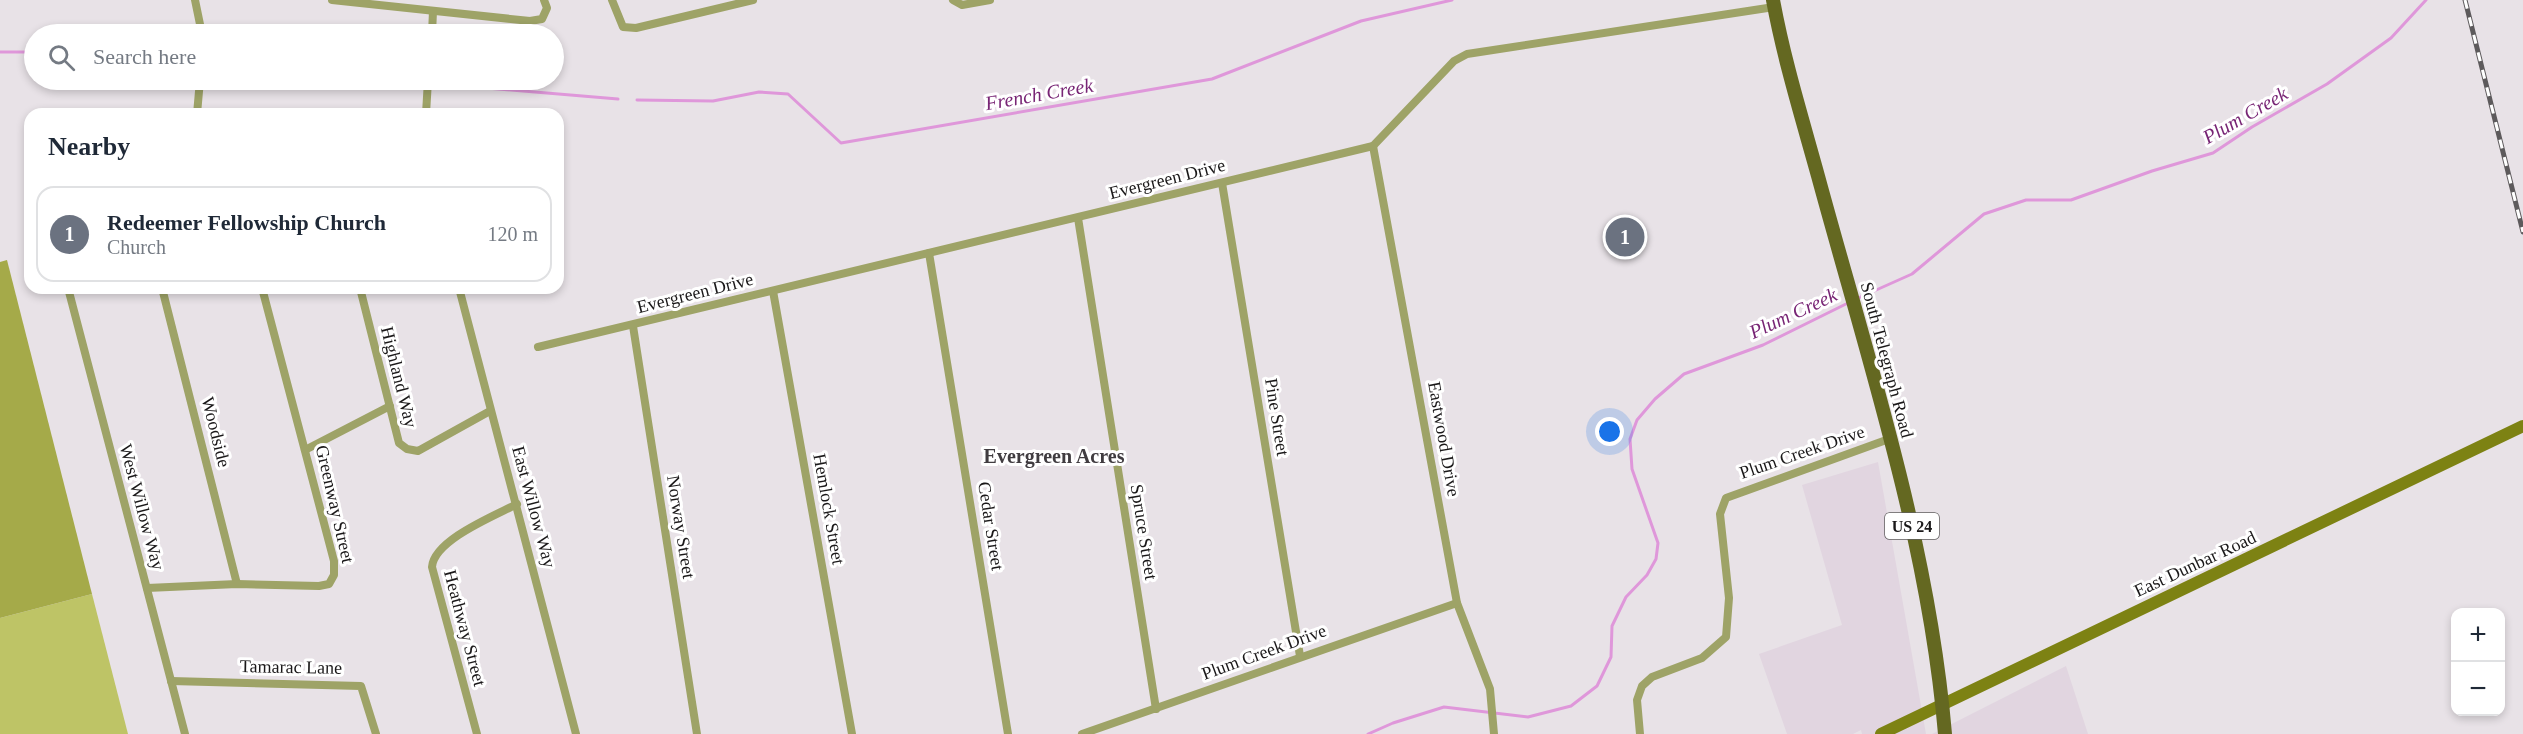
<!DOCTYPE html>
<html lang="en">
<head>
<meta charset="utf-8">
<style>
	:root { --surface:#fff; --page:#f2f2f3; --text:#1f2937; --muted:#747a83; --line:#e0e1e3; --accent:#7c802b }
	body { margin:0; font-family:"Times New Roman",serif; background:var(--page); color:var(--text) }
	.controls { position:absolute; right:18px; bottom:18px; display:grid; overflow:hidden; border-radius:12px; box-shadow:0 3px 9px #0003 }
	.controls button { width:54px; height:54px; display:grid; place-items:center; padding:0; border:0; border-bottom:2px solid var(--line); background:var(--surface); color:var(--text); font:30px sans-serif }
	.you { position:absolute; left:1610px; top:432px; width:21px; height:21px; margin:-15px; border:4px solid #fff; border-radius:50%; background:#1a73e8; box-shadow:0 0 0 9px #1a73e833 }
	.badge { display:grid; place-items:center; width:39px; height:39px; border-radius:50%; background:var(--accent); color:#fff; font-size:20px; font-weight:700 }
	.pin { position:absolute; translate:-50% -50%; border:3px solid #fff; box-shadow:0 2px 6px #0006 }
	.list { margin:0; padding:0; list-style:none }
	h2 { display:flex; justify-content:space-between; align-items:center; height:78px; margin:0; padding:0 24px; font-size:26px }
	h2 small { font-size:20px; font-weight:400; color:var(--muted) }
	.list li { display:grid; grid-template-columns:39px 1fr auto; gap:18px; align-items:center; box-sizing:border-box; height:96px; margin:0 12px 12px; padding:0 12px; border:2px solid var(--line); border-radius:18px }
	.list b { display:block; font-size:22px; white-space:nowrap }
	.list p { margin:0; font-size:20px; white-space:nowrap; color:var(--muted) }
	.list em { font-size:20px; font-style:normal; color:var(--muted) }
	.icon { flex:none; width:33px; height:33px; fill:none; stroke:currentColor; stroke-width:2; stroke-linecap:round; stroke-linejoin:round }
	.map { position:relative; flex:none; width:2523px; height:734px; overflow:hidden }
	.search { position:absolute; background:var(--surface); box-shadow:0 3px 9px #0003; left:24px; top:24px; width:540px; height:66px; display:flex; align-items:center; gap:15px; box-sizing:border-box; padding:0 21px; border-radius:33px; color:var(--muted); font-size:22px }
	.panel { position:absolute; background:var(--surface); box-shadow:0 3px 9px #0003; left:24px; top:108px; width:540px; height:186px; border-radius:18px }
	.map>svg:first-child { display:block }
</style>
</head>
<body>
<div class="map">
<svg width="2523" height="734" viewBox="0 0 2523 734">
	<rect width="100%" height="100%" fill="#e8e2e7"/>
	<g fill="#e1d5e0">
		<path d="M1878,462L1926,734H1862L1861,730L1853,734H1787L1759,654L1842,625L1802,485Z"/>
		<path d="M2066,666L2088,734H1932Z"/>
	</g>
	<path fill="#bec466" d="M92,594L128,734H0V618Z"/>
	<path fill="#a5aa49" d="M7,260L92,594L0,618V262Z"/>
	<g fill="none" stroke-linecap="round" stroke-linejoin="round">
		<g stroke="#df97da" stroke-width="3">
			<path d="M0,52H34"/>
			<path d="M386,80L410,82"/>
			<path d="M439,84L618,99"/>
			<path d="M637,100L713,101L759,92L788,94L841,143L1212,79L1361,21L1452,0"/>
			<path d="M1856,299L1912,274L1984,214L2026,200H2071L2152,171L2213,153L2252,127L2327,84L2391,38L2426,0"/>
			<path d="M1368,734L1393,723L1444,707L1528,717L1571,706L1597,686L1611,657L1612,626L1626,597L1647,575L1656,559L1658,543L1632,469L1630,439L1637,420L1655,399L1684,374L1763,345L1850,302"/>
		</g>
		<g stroke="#9ea367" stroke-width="8">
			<path d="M195,0L202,34"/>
			<path d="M332,0L530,21L542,19L547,8L544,0"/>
			<path d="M612,0L623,27L636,28L753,0"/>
			<path d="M953,0L962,5L990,0"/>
			<path d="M432,34L433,11"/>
			<path d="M197,114L200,80"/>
			<path d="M426,114L428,80"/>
			<path d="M30,138V144"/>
			<path d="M1373,146L1457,603L1490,689L1494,734"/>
			<path d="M1222,183L1300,656"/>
			<path d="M1078,218L1156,709"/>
			<path d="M929,253L1008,734"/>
			<path d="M68,288L185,734"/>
			<path d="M162,288L237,584"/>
			<path d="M360,288L399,443L407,449L418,451L490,411"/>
			<path d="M459,288L576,734"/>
			<path d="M773,291L852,734"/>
			<path d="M633,326L697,734"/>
			<path d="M538,347L1373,146L1454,61L1467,54L1774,7"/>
			<path d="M305,450L390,406"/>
			<path d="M147,588L237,584L319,586L329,584L334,575V561L262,288"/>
			<path d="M171,681L361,686L376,734"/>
			<path d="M477,734L432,567C434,540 494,516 517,504"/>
			<path d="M1082,734L1457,603"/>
			<path d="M1640,734L1637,700L1642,686L1652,677L1702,658L1726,637L1729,598L1720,514L1726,498L1889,439"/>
		</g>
		<path stroke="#7d8213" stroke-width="12" d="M1881,734L2523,426"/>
		<path stroke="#646821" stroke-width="14" d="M1773,0C1784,60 1802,118 1818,176C1868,360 1929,544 1945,734"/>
		<defs>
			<path id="rail" d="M2465,0L2523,232"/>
		</defs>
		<use href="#rail" stroke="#5d5a5c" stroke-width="5"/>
		<use href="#rail" stroke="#fff" stroke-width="3" stroke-dasharray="9" stroke-linecap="butt"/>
	</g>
	<g text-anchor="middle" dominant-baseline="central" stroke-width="6" stroke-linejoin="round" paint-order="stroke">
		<rect fill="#fff" stroke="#5f5d5e" stroke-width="1.5" x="1885" y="513" width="54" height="26" rx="4.5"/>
		<g font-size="16" font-weight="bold" fill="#1a1819">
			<text x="1912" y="526">US 24</text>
		</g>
		<g font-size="18" fill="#1a1819" stroke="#fff">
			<text transform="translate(1167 179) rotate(-14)">Evergreen Drive</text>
			<text transform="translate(695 293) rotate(-14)">Evergreen Drive</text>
			<text transform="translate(1887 360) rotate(75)">South Telegraph Road</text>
			<text transform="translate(399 377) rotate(76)">Highland Way</text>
			<text transform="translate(1277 417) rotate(81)">Pine Street</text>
			<text transform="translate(216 432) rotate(76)">Woodside</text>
			<text transform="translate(1444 439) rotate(80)">Eastwood Drive</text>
			<text transform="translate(1802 452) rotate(-19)">Plum Creek Drive</text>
			<text transform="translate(335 504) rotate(77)">Greenway Street</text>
			<text transform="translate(142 507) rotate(75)">West Willow Way</text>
			<text transform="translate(534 507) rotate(75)">East Willow Way</text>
			<text transform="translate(829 509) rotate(80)">Hemlock Street</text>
			<text transform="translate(991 526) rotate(81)">Cedar Street</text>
			<text transform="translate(681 527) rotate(81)">Norway Street</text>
			<text transform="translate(1144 532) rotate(81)">Spruce Street</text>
			<text transform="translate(2195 564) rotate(-25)">East Dunbar Road</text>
			<text transform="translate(465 628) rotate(75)">Heathway Street</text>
			<text transform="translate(1264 652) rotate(-20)">Plum Creek Drive</text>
			<text transform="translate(291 667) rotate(1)">Tamarac Lane</text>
		</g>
		<g font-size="20" font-style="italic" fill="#782575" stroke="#fff">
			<text transform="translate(1039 94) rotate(-10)">French Creek</text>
			<text transform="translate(2245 115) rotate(-30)">Plum Creek</text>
			<text transform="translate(1793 313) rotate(-25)">Plum Creek</text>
		</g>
		<g font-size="20" font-weight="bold" fill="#403c40" stroke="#fff">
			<text x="1054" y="456">Evergreen Acres</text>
		</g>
	</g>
</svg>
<div class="controls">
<button>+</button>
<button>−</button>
</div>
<div class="you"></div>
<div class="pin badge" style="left:1625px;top:237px;background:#6b7280">1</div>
<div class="search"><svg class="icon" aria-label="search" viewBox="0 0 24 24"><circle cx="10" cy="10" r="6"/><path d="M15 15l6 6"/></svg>Search here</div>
<section class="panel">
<h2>Nearby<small></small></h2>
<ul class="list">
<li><span class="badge" style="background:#6b7280">1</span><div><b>Redeemer Fellowship Church</b><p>Church</p></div><em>120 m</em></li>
</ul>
</section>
</div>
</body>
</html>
